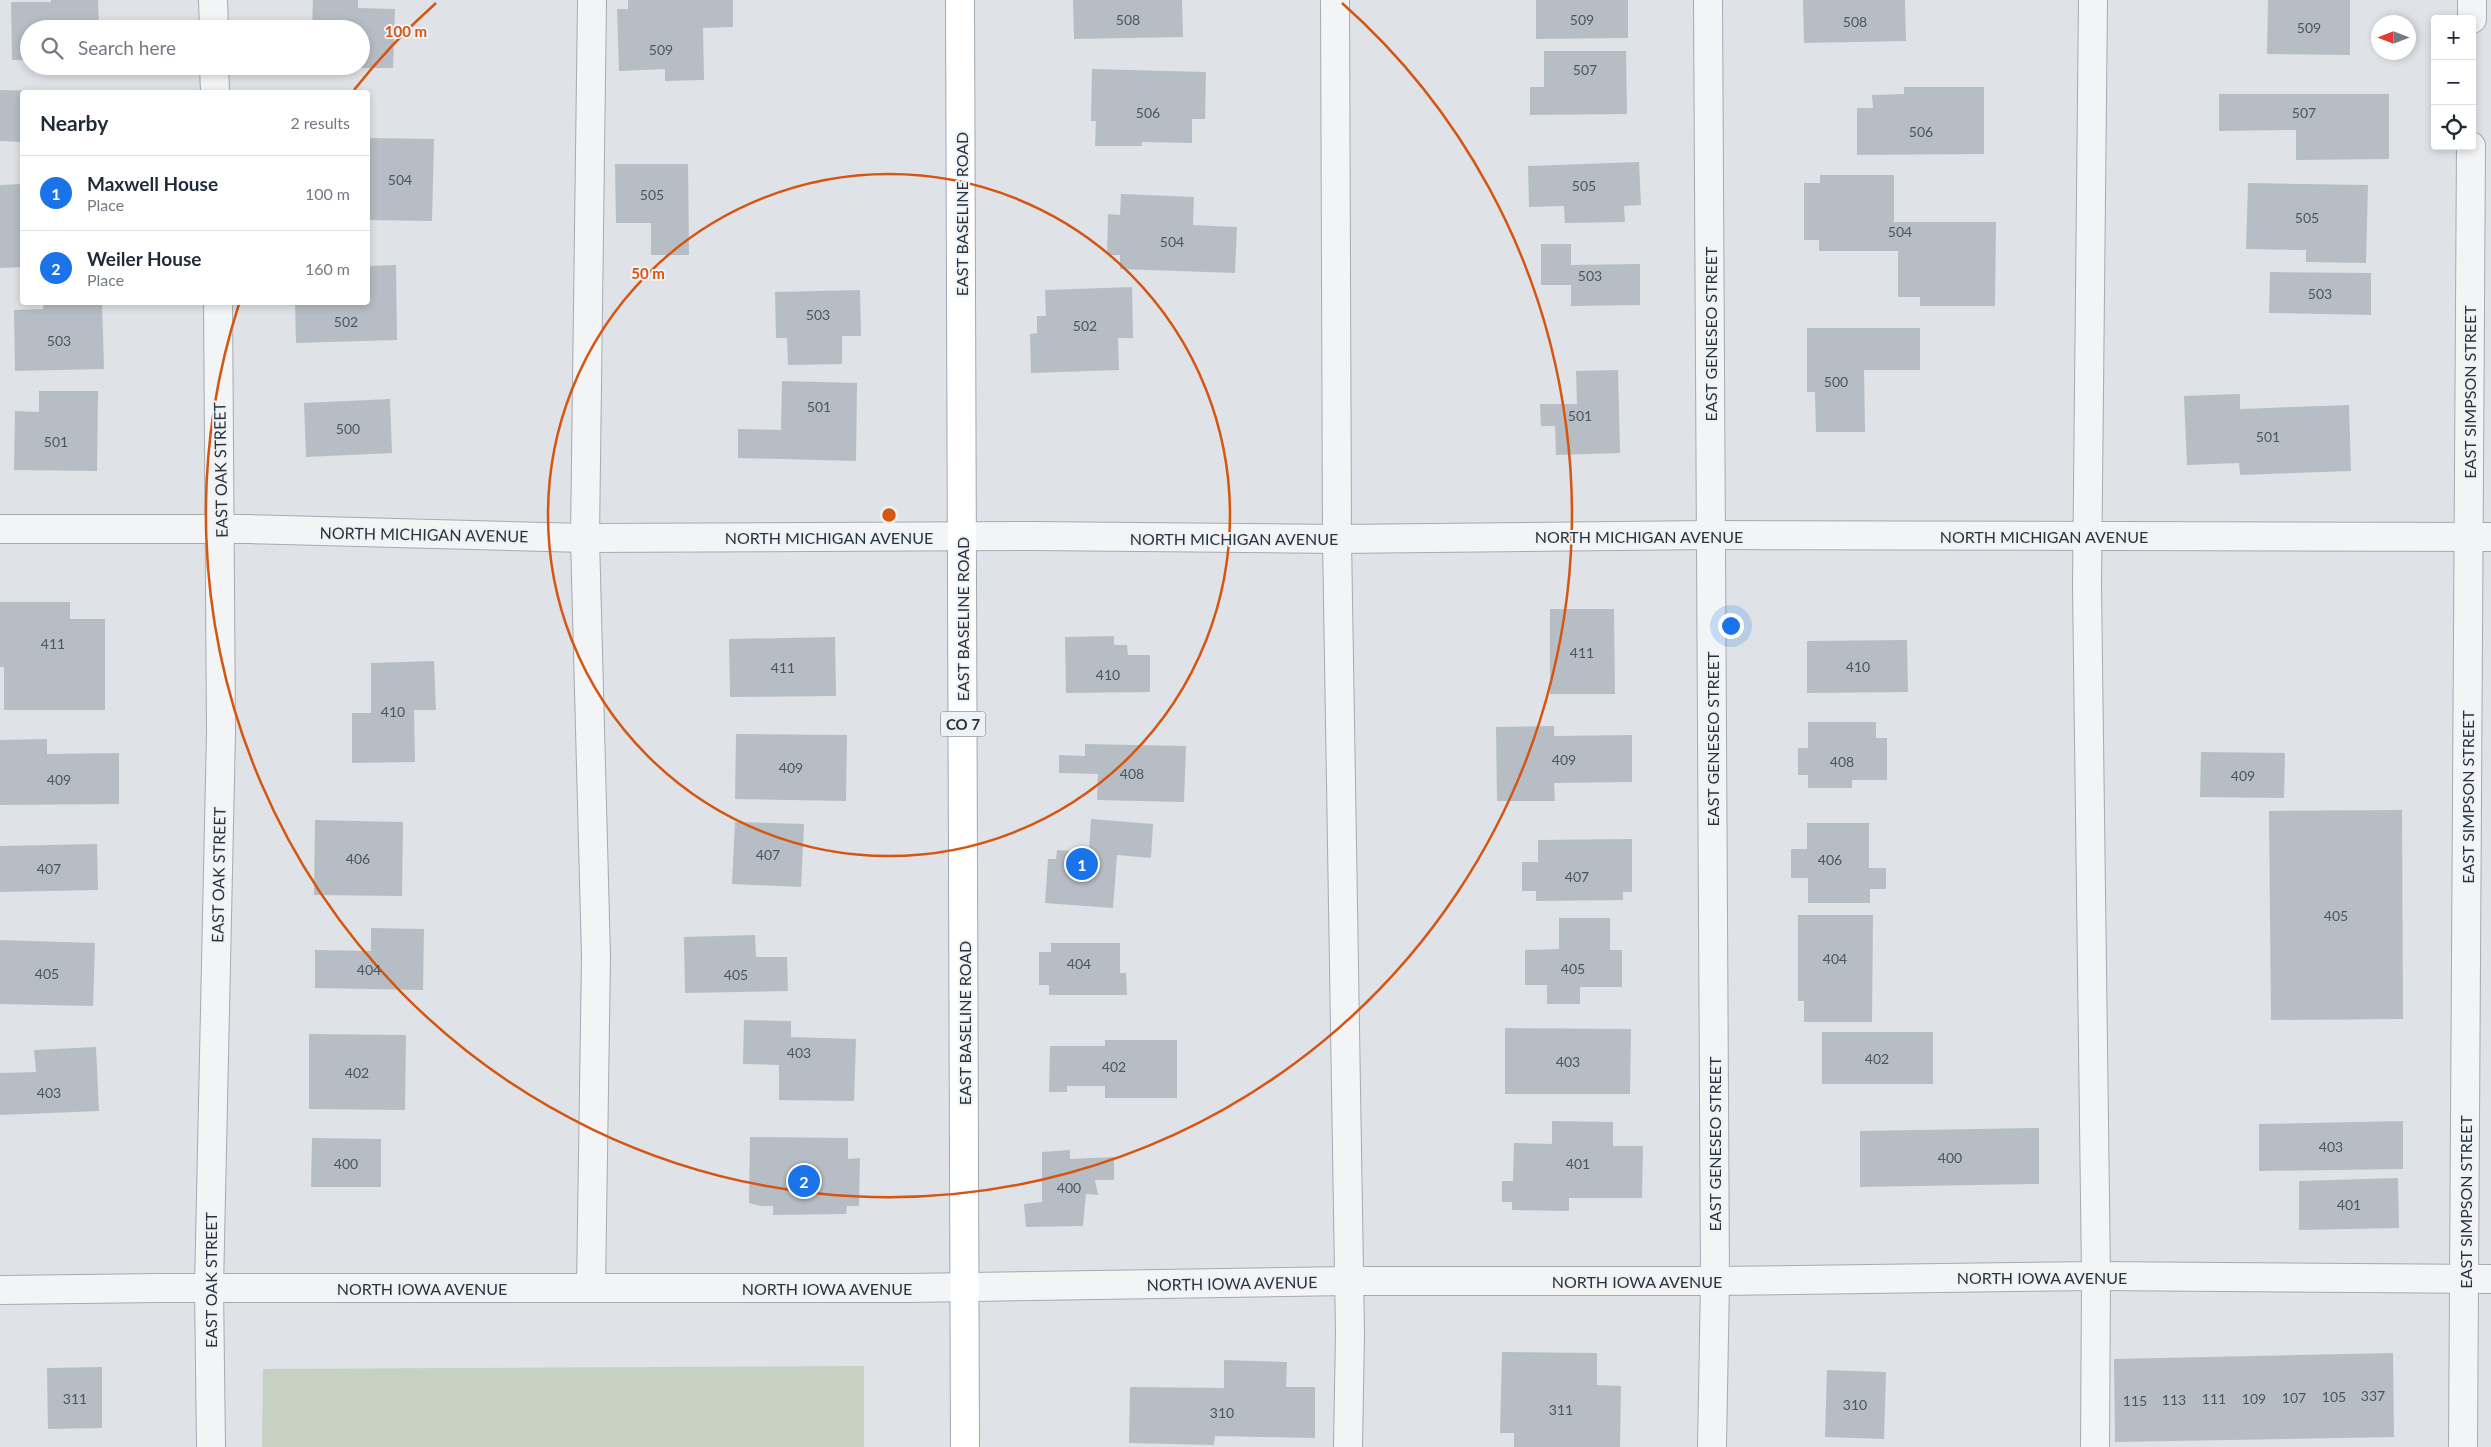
<!DOCTYPE html>
<html lang="en">
<head>
<meta charset="utf-8">
<style>
	:root { --surface:#fff; --page:#f6f6f7; --text:#1f2937; --muted:#747a83; --line:#e0e1e3; --accent:#1a73e8 }
	body { margin:0; font-family:Lato,sans-serif; background:var(--page); color:var(--text) }
	.controls { position:absolute; right:15px; top:15px; display:grid; overflow:hidden; border-radius:5px; box-shadow:0 2px 8px #0003 }
	.controls button { width:45px; height:45px; display:grid; place-items:center; padding:0; border:0; border-bottom:1px solid var(--line); background:var(--surface); color:var(--text); font:25px sans-serif }
	.compass { position:absolute; left:2371px; top:15px; width:45px; height:45px; border-radius:50%; background:var(--surface); box-shadow:0 2px 8px #0003; rotate:270deg }
	.you { position:absolute; left:1730px; top:625px; width:18px; height:18px; margin:-12px; border:4px solid #fff; border-radius:50%; background:#1a73e8; box-shadow:0 0 0 8px #1a73e833 }
	.badge { display:grid; place-items:center; width:32px; height:32px; border-radius:50%; background:var(--accent); color:#fff; font-size:16px; font-weight:700 }
	.pin { position:absolute; translate:-50% -50%; border:2px solid #fff; box-shadow:0 1px 5px #0006 }
	.list { margin:0; padding:0; list-style:none }
	h2 { display:flex; justify-content:space-between; align-items:center; height:65px; margin:0; padding:0 20px; font-size:21px }
	h2 small { font-size:16px; font-weight:400; color:var(--muted) }
	.list li { display:grid; grid-template-columns:32px 1fr auto; gap:15px; align-items:center; box-sizing:border-box; height:75px; padding:0 20px; border-top:1px solid var(--line) }
	.list b { display:block; font-size:19px; white-space:nowrap }
	.list p { margin:0; font-size:16px; white-space:nowrap; color:var(--muted) }
	.list em { font-size:16px; font-style:normal; color:var(--muted) }
	.icon { flex:none; width:28px; height:28px; fill:none; stroke:currentColor; stroke-width:2; stroke-linecap:round; stroke-linejoin:round }
	.map { position:relative; flex:none; width:2491px; height:1447px; overflow:hidden }
	.search { position:absolute; background:var(--surface); box-shadow:0 2px 8px #0003; left:20px; top:20px; width:350px; height:55px; display:flex; align-items:center; gap:12px; box-sizing:border-box; padding:0 18px; border-radius:28px; color:var(--muted); font-size:19px }
	.panel { position:absolute; background:var(--surface); box-shadow:0 2px 8px #0003; left:20px; top:90px; width:350px; height:215px; border-radius:5px }
	.map>svg:first-child { display:block }
</style>
</head>
<body>
<div class="map">
<svg width="2491" height="1447" viewBox="0 0 2491 1447">
	<rect width="100%" height="100%" fill="#dfe3e7"/>
	<path fill="#c7d1c1" d="M864,1366V1447H262L263,1369Z"/>
	<g fill="#b7bdc4">
		<path d="M51,0H98L99,29H29V60H12L11,2H51Z"/>
		<path d="M313,0H358V8L395,9L393,68H361V29H312Z"/>
		<path d="M628,0H733V27L703,28L704,80L665,81V69L619,71L617,9H628Z"/>
		<path d="M1073,0H1182L1183,37L1074,39Z"/>
		<path d="M1536,0H1628V38L1536,39Z"/>
		<path d="M1803,0H1905L1906,41L1804,43Z"/>
		<path d="M2268,0H2350V55L2267,54Z"/>
		<path d="M1544,51H1626L1627,114L1530,115V87H1544Z"/>
		<path d="M1092,69L1206,72L1205,119H1192V143L1142,142V146H1095L1096,121H1091Z"/>
		<path d="M1904,87H1984V154L1857,155V108H1873L1872,95L1904,94Z"/>
		<path d="M0,90L49,91L22,92V142L0,141Z"/>
		<path d="M2219,94H2389V159L2296,160V130L2219,131Z"/>
		<path d="M368,138L434,139L432,221L368,220Z"/>
		<path d="M1639,162L1641,205L1624,206L1625,222L1565,223L1564,206L1529,207L1528,166Z"/>
		<path d="M615,164H688L689,255H651V223H616Z"/>
		<path d="M1820,175H1894V222H1996L1995,306H1920V297H1898V251H1819V240H1804V183H1820Z"/>
		<path d="M2248,183L2368,185L2366,263L2306,262V250L2246,249Z"/>
		<path d="M22,184V267L0,268V185Z"/>
		<path d="M1121,194L1194,197L1193,225L1237,227L1235,273L1120,269V255H1107L1108,214L1120,215Z"/>
		<path d="M1541,244H1571V265L1640,264V305L1571,306V285H1541Z"/>
		<path d="M396,265L397,340L296,343L295,302H368V266Z"/>
		<path d="M2270,272L2371,273V315L2269,313Z"/>
		<path d="M1132,287L1133,338H1118L1119,370L1031,373L1030,334L1037,333V316H1046L1045,290Z"/>
		<path d="M860,290L861,336H842V364L788,365L787,338H776L775,292Z"/>
		<path d="M43,302H102L104,369L15,371L14,310L43,309Z"/>
		<path d="M1807,328H1920V370H1864L1865,432H1816L1815,392H1807Z"/>
		<path d="M1618,370L1620,453L1556,455L1555,426H1541L1540,404H1577L1576,371Z"/>
		<path d="M782,381L857,383L856,461L738,458V429L781,430Z"/>
		<path d="M39,391H98L97,471L14,470L15,411L39,412Z"/>
		<path d="M2240,394V409L2349,405L2351,471L2240,475L2239,463L2187,465L2184,396Z"/>
		<path d="M390,399L392,453L306,457L304,403Z"/>
		<path d="M0,602H70V619H105V710H4V667H0Z"/>
		<path d="M1550,609H1614L1615,694H1550Z"/>
		<path d="M1114,636V645H1127L1128,655H1150V692L1066,693L1065,637Z"/>
		<path d="M835,637L836,696L730,697L729,639Z"/>
		<path d="M1907,640L1908,692L1807,693V641Z"/>
		<path d="M434,661L436,710H414L415,762L352,763V713H371V663Z"/>
		<path d="M1808,722H1876V738H1887V780H1852V788H1808V775H1798V748H1808Z"/>
		<path d="M1554,726V736L1632,735V782L1554,783L1555,801H1497L1496,727Z"/>
		<path d="M736,734L847,735L846,801L735,799Z"/>
		<path d="M47,739V754L119,753V804L0,805V740Z"/>
		<path d="M1085,744L1186,746L1184,802L1097,800L1098,774L1059,773V755L1085,756Z"/>
		<path d="M2201,752L2285,753L2284,798L2200,797Z"/>
		<path d="M2402,810L2403,1019L2271,1020L2269,811Z"/>
		<path d="M1091,819L1153,824L1151,858L1117,855L1113,908L1045,903L1048,859H1056L1057,850L1089,852Z"/>
		<path d="M315,820L403,822L402,896L314,895Z"/>
		<path d="M735,822L804,824L801,887L732,884Z"/>
		<path d="M1807,823H1869V868H1886V889H1870V903H1808V878H1791V849H1807Z"/>
		<path d="M1632,839V892H1623V900L1536,901V891H1522V862H1538V840Z"/>
		<path d="M97,844L98,890L0,892V846Z"/>
		<path d="M1798,915H1873L1872,1022H1804V1001H1798Z"/>
		<path d="M1559,918H1610V950H1622V987H1580V1004H1547V985H1525V950L1559,949Z"/>
		<path d="M371,928L424,929L423,990L315,988V950L371,951Z"/>
		<path d="M755,935L756,957H787L788,991L685,993L684,937Z"/>
		<path d="M0,940L95,943L93,1006L0,1004Z"/>
		<path d="M1051,943H1120V973H1126L1127,995H1049V985H1039V952H1051Z"/>
		<path d="M744,1020L791,1021V1037L856,1039L854,1101L779,1100V1065L743,1064Z"/>
		<path d="M1505,1028L1631,1029L1630,1094H1505Z"/>
		<rect x="1822" y="1032" width="111" height="52"/>
		<path d="M309,1034L406,1035L405,1110L309,1109Z"/>
		<path d="M1105,1040H1177V1098H1105V1086H1067V1092H1049L1050,1046H1105Z"/>
		<path d="M96,1047L99,1111L0,1115V1073L36,1072L34,1050Z"/>
		<path d="M1552,1121L1613,1122V1146H1643L1642,1198H1569V1211L1512,1210V1202H1502V1181H1513L1514,1143L1552,1144Z"/>
		<path d="M2403,1121V1169L2259,1171V1124Z"/>
		<path d="M2039,1128V1184L1860,1187V1131Z"/>
		<path d="M750,1137L848,1138V1159L860,1158L859,1206H847L846,1214L773,1215V1206H761L749,1203Z"/>
		<path d="M312,1138L381,1139V1187H311Z"/>
		<path d="M1070,1150V1159L1114,1157V1180H1095L1098,1195L1086,1194L1083,1226L1026,1227L1024,1204L1042,1202V1152Z"/>
		<path d="M2398,1178L2399,1228L2299,1230V1181Z"/>
		<path d="M1502,1352L1597,1353V1385L1621,1386L1620,1447H1514V1433H1500Z"/>
		<path d="M2393,1353L2394,1437L2115,1442L2114,1359Z"/>
		<path d="M1224,1360L1287,1362L1286,1387H1315V1438L1215,1436L1214,1445L1129,1443L1130,1387L1224,1388Z"/>
		<path d="M102,1367V1428L48,1429L47,1368Z"/>
		<path d="M1827,1370L1886,1372L1884,1439L1825,1437Z"/>
	</g>
	<g fill="none" stroke-linecap="round" stroke-linejoin="round">
		<defs>
			<g id="minor">
				<path d="M213,0L214,29"/>
				<path d="M1335,0L1337,539L1350,1333L1348,1447"/>
				<path d="M1708,0L1715,1281L1712,1447"/>
				<path d="M2093,0L2087,585L2096,1276L2095,1447"/>
				<path d="M2472,19V0"/>
				<path d="M214,66L215,92"/>
				<path d="M0,529H249L585,538L1032,536L1337,539L1711,535L2491,537"/>
				<path d="M591,1288L596,957L585,538L592,0"/>
				<path d="M0,1290L160,1288H907L1348,1281H1715L2096,1276L2491,1279"/>
				<path d="M211,1447L209,1288L221,732L218,302"/>
				<path d="M2463,1447L2471,146"/>
			</g>
			<path id="major" d="M960,0L965,1447"/>
		</defs>
		<use href="#minor" stroke="#a5abb1" stroke-width="30"/>
		<use href="#major" stroke="#9fa9b2" stroke-width="30"/>
		<use href="#minor" stroke="#f2f4f6" stroke-width="28"/>
		<use href="#major" stroke="#fff" stroke-width="28"/>
	</g>
	<g fill="none" stroke="#d55511" stroke-width="2.5">
		<circle cx="889" cy="515" r="341"/>
		<path d="M354 90A683 683 0 0 1 436 3M1342 3A683 683 0 1 1 239 304"/>
	</g>
	<g text-anchor="middle" dominant-baseline="central" stroke-width="4" stroke-linejoin="round" paint-order="stroke">
		<g font-size="14" fill="#4c565f">
			<text x="1128" y="19">508</text>
			<text x="1582" y="19">509</text>
			<text x="1855" y="21">508</text>
			<text x="2309" y="27">509</text>
			<text x="661" y="49">509</text>
			<text x="1585" y="69">507</text>
			<text x="1148" y="112">506</text>
			<text x="2304" y="112">507</text>
			<text x="1921" y="131">506</text>
			<text x="400" y="179">504</text>
			<text x="1584" y="185">505</text>
			<text x="652" y="194">505</text>
			<text x="2307" y="217">505</text>
			<text x="1900" y="231">504</text>
			<text x="1172" y="241">504</text>
			<text x="1590" y="275">503</text>
			<text x="2320" y="293">503</text>
			<text x="818" y="314">503</text>
			<text x="346" y="321">502</text>
			<text x="1085" y="325">502</text>
			<text x="59" y="340">503</text>
			<text x="1836" y="381">500</text>
			<text x="819" y="406">501</text>
			<text x="1580" y="415">501</text>
			<text x="348" y="428">500</text>
			<text x="2268" y="436">501</text>
			<text x="56" y="441">501</text>
			<text x="53" y="643">411</text>
			<text x="1582" y="652">411</text>
			<text x="1858" y="666">410</text>
			<text x="783" y="667">411</text>
			<text x="1108" y="674">410</text>
			<text x="393" y="711">410</text>
			<text x="1564" y="759">409</text>
			<text x="1842" y="761">408</text>
			<text x="791" y="767">409</text>
			<text x="1132" y="773">408</text>
			<text x="2243" y="775">409</text>
			<text x="59" y="779">409</text>
			<text x="768" y="854">407</text>
			<text x="358" y="858">406</text>
			<text x="1830" y="859">406</text>
			<text x="49" y="868">407</text>
			<text x="1577" y="876">407</text>
			<text x="2336" y="915">405</text>
			<text x="1835" y="958">404</text>
			<text x="1079" y="963">404</text>
			<text x="1573" y="968">405</text>
			<text x="369" y="969">404</text>
			<text x="47" y="973">405</text>
			<text x="736" y="974">405</text>
			<text x="799" y="1052">403</text>
			<text x="1877" y="1058">402</text>
			<text x="1568" y="1061">403</text>
			<text x="1114" y="1066">402</text>
			<text x="357" y="1072">402</text>
			<text x="49" y="1092">403</text>
			<text x="2331" y="1146">403</text>
			<text x="1950" y="1157">400</text>
			<text x="346" y="1163">400</text>
			<text x="1578" y="1163">401</text>
			<text x="1069" y="1187">400</text>
			<text x="2349" y="1204">401</text>
			<text x="2373" y="1395">337</text>
			<text x="2334" y="1396">105</text>
			<text x="2294" y="1397">107</text>
			<text x="75" y="1398">311</text>
			<text x="2214" y="1398">111</text>
			<text x="2254" y="1398">109</text>
			<text x="2174" y="1399">113</text>
			<text x="2135" y="1400">115</text>
			<text x="1855" y="1404">310</text>
			<text x="1561" y="1409">311</text>
			<text x="1222" y="1412">310</text>
		</g>
		<rect fill="#eff2f5" stroke="#646c74" stroke-width="1" x="940.5" y="711.5" width="45" height="25" rx="4"/>
		<g font-size="15" font-weight="bold" fill="#29333d">
			<text x="963" y="724">CO 7</text>
		</g>
		<g font-size="16" fill="#29333d" stroke="#eff2f5">
			<text transform="translate(961 214) rotate(-90)">EAST BASELINE ROAD</text>
			<text transform="translate(1710 334) rotate(-90)">EAST GENESEO STREET</text>
			<text transform="translate(2469 392) rotate(-90)">EAST SIMPSON STREET</text>
			<text transform="translate(220 470) rotate(-91)">EAST OAK STREET</text>
			<text transform="translate(424 534) rotate(1)">NORTH MICHIGAN AVENUE</text>
			<text x="1639" y="536">NORTH MICHIGAN AVENUE</text>
			<text x="2044" y="536">NORTH MICHIGAN AVENUE</text>
			<text x="829" y="537">NORTH MICHIGAN AVENUE</text>
			<text x="1234" y="538">NORTH MICHIGAN AVENUE</text>
			<text transform="translate(962 619) rotate(-90)">EAST BASELINE ROAD</text>
			<text transform="translate(1712 739) rotate(-90)">EAST GENESEO STREET</text>
			<text transform="translate(2467 797) rotate(-90)">EAST SIMPSON STREET</text>
			<text transform="translate(218 875) rotate(-89)">EAST OAK STREET</text>
			<text transform="translate(964 1023) rotate(-90)">EAST BASELINE ROAD</text>
			<text transform="translate(1714 1144) rotate(-90)">EAST GENESEO STREET</text>
			<text transform="translate(2465 1202) rotate(-90)">EAST SIMPSON STREET</text>
			<text x="2042" y="1277">NORTH IOWA AVENUE</text>
			<text transform="translate(210 1280) rotate(-90)">EAST OAK STREET</text>
			<text x="1637" y="1281">NORTH IOWA AVENUE</text>
			<text transform="translate(1232 1283) rotate(-1)">NORTH IOWA AVENUE</text>
			<text x="422" y="1288">NORTH IOWA AVENUE</text>
			<text x="827" y="1288">NORTH IOWA AVENUE</text>
		</g>
	</g>
	<circle cx="889" cy="515" r="8" fill="#d55511" stroke="#eff2f5" stroke-width="2.5"/>
	<g font-size="15" text-anchor="middle" font-weight="bold" fill="#d55511" stroke="#eff2f5" stroke-width="4" stroke-linejoin="round" paint-order="stroke">
		<text x="406" y="37">100 m</text>
		<text x="648" y="279">50 m</text>
	</g>
</svg>
<div class="controls">
<button>+</button>
<button>−</button>
<button><svg class="icon" aria-label="locate" viewBox="0 0 24 24"><circle cx="12" cy="12" r="6"/><path d="M12 2v4M12 18v4M2 12h4M18 12h4"/></svg></button>
</div>
<svg class="compass" viewBox="-18 -18 36 36"><path d="M0-13l5 13h-10z" fill="#e53935"/><path d="M0 13l5-13h-10z" fill="#747a83"/></svg>
<div class="you"></div>
<div class="pin badge" style="left:1082px;top:864px">1</div>
<div class="pin badge" style="left:804px;top:1181px">2</div>
<div class="search"><svg class="icon" aria-label="search" viewBox="0 0 24 24"><circle cx="10" cy="10" r="6"/><path d="M15 15l6 6"/></svg>Search here</div>
<section class="panel">
<h2>Nearby<small>2 results</small></h2>
<ul class="list">
<li><span class="badge">1</span><div><b>Maxwell House</b><p>Place</p></div><em>100 m</em></li>
<li><span class="badge">2</span><div><b>Weiler House</b><p>Place</p></div><em>160 m</em></li>
</ul>
</section>
</div>
</body>
</html>
